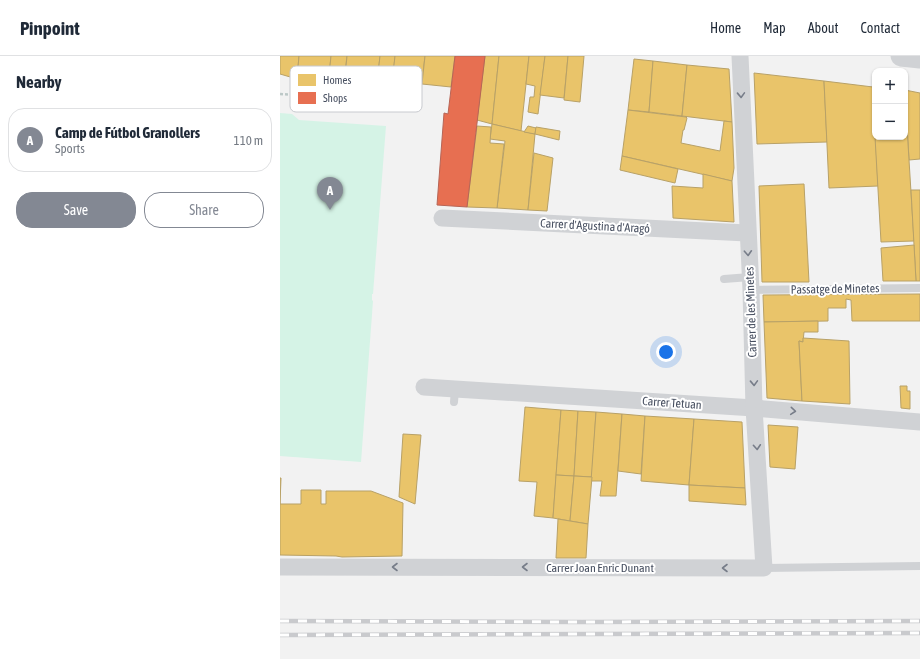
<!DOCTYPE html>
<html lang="en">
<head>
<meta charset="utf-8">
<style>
	:root { --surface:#fff; --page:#f6f6f7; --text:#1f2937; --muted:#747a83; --line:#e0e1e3; --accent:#838893 }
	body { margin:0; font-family:"Asap Condensed",sans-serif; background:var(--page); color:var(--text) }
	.controls { position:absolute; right:12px; top:12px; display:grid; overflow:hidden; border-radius:8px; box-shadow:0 1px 3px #0004 }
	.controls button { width:36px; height:36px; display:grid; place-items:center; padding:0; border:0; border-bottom:1px solid var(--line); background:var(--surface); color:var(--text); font:20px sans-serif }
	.you { position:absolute; left:386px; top:296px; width:14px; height:14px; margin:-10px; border:3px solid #fff; border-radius:50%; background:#1a73e8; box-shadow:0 0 0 6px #1a73e833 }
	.badge { display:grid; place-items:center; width:26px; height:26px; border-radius:50%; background:var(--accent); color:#fff; font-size:13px; font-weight:700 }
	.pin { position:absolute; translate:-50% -33px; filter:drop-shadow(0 1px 2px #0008) }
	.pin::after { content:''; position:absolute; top:21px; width:14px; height:12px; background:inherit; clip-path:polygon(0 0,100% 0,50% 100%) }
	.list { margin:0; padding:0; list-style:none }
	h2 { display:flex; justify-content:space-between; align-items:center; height:52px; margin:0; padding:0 16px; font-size:17px }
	h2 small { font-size:13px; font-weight:400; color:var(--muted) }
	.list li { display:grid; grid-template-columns:26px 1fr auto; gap:12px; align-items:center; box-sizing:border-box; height:64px; margin:0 8px 8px; padding:0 8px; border:1px solid var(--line); border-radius:16px }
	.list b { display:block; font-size:15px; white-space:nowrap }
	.list p { margin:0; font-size:13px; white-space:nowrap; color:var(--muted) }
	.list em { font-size:13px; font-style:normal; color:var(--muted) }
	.actions { display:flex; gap:8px; padding:12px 16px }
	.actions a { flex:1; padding:9px 0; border:1px solid var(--accent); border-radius:16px; text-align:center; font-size:14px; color:var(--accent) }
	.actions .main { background:var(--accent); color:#fff }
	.map { position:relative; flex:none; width:640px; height:603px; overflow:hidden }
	header { display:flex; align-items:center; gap:24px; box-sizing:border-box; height:56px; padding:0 20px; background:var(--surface); border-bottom:1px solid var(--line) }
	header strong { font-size:19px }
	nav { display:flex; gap:22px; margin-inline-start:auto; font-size:14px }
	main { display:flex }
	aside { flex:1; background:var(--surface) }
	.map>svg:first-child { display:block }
</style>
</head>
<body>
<header>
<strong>Pinpoint</strong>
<nav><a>Home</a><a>Map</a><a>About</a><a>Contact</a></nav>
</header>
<main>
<aside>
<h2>Nearby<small></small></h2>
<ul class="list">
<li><span class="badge">A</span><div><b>Camp de Fútbol Granollers</b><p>Sports</p></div><em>110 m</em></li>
</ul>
<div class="actions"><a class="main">Save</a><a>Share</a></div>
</aside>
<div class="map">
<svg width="640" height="603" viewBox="0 0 640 603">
	<rect width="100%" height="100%" fill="#f2f2f2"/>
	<path fill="#d5f3e6" d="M0,57L12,58L19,64L106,70L93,238H92V244L93,245L81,406L0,400Z"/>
	<g fill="#e9c46a" stroke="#b8a167">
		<path d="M0,0H19L17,23L0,18Z"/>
		<path d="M19,0H51L48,30L17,23Z"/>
		<path d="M51,0H67L63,33L48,30Z"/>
		<path d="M67,0H100L96,36L64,32Z"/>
		<path d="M100,0H115L111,40L96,36Z"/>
		<path d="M115,0H145L139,51L110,44Z"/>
		<path d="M145,0H175L171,31L142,28Z"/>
		<path d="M205,0H219L212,68L197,64Z"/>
		<path d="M219,0H249L241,75L212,68Z"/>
		<path d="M249,0H265L258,58L248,56L250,41H254L255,30L246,28Z"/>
		<path d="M265,0H288L284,42L260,39Z"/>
		<path d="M288,0H304L300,46L284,44Z"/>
		<path d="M354,3L373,5L369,56L348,54Z"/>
		<path d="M373,5L407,9L402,60L369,56Z"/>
		<path d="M407,9L449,13L452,66L402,60Z"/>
		<path d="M474,17L544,25L547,86L477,88Z"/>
		<path d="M544,25L593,31L598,130L549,132Z"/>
		<path d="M593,31H595V73Z"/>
		<path d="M625,34L640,37V103L629,104Z"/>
		<path d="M625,39L634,185L601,186L595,81H625Z"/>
		<path d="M348,54L406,61L407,62L404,74H403L401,87L440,95L444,65L452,66L454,112L452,125L342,100Z"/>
		<path d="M212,68L255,78L248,154L217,152L225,85L210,83Z"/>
		<path d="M197,70L211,71L210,87L224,88L217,152L187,151Z"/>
		<path d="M248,70L256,72L255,78L244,76Z"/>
		<path d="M256,71L280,75L279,84L255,78Z"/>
		<path d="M254,97L273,102L267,155L248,154Z"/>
		<path d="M342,100L398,113L395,127L340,114Z"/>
		<path d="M423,118L452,125L454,166L393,162L392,130L423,132Z"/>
		<path d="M524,128L529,226H482L479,130Z"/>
		<path d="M631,134H640V225H636Z"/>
		<path d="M634,189L636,225H603L601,192Z"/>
		<path d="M640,238V265H572L571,244L566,243V252H548V265L484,266L483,239Z"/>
		<path d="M538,265V276H524L523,286L519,285L522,345L487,342L484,266Z"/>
		<path d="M523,282L569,285L570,348L522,345L519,285L523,286Z"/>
		<path d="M620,330H627V335H630V353L621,352Z"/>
		<path d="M245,351L281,354L273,462L254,460L257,426L239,425Z"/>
		<path d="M281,354L298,355L294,420L276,419Z"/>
		<path d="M298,355L316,356L312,421L294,420Z"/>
		<path d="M316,356L342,358L336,440H320L322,425H311Z"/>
		<path d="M342,358L365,360L361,418L338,415Z"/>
		<path d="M365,360L414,363L409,429L361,425Z"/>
		<path d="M414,363L462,366L465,432L409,429Z"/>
		<path d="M488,369L518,371L515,413L490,411Z"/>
		<path d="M123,378L141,379L135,448L119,441Z"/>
		<path d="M276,419L294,420L290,465L273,462Z"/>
		<path d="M294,420L312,421L308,468L290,465Z"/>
		<path d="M0,422H1L0,448H21V434H41V448H46V435H91L123,447L122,500L62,501L56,500L0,499Z"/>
		<path d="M409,429L465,432L466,449L409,445Z"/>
		<path d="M278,463L308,468L306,502H276Z"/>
	</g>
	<path fill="#e76f51" stroke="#b76556" d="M175,0H205L187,151L157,149L164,57L168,58Z"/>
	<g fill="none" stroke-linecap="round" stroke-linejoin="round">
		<path stroke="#bcc8c7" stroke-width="2.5" stroke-dasharray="3 2" stroke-linecap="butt" d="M0,38L16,39L105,54"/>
		<g stroke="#d0d2d5" stroke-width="8">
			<path d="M444,223L470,221"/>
			<path d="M471,234L640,232"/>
			<path d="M174,346L175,333"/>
			<path d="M484,512L640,510"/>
		</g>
		<g stroke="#d0d2d5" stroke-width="17">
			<path d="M162,162L467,177"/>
			<path d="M144,331L474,352L640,366"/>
			<path d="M0,511L484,512L474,352L471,234L460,0"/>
		</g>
		<path stroke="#d0d2d5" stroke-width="21" d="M621,0L640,2"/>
		<defs>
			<g id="rail">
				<path d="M0,565L302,566L640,565"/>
				<path d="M0,579L640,577"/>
			</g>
		</defs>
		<use href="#rail" stroke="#c9cacd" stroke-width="4.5"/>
		<use href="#rail" stroke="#fff" stroke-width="3" stroke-dasharray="9" stroke-linecap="butt"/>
	</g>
	<defs><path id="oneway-chevron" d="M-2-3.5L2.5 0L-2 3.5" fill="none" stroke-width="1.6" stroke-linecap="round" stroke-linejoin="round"/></defs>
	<g stroke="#777d89">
		<use href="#oneway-chevron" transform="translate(461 39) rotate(88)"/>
		<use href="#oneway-chevron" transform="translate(468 197) rotate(87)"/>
		<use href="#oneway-chevron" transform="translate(474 327) rotate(88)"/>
		<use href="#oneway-chevron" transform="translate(513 355) rotate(5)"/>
		<use href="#oneway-chevron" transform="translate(477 391) rotate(86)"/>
		<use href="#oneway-chevron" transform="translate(115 511) rotate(-180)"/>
		<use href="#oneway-chevron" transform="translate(245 511) rotate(-180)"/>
		<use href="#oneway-chevron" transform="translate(445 512) rotate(-180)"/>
	</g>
	<g text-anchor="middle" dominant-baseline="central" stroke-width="4" stroke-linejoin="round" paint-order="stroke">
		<g font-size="12" fill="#474f60" stroke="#fff">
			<text transform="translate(315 170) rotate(3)">Carrer d'Agustina d'Aragó</text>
			<text transform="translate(555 233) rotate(-1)">Passatge de Minetes</text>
			<text transform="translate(471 256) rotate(-92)">Carrer de les Minetes</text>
			<text transform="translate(392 347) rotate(4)">Carrer Tetuan</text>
			<text x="320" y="512">Carrer Joan Enric Dunant</text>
		</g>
	</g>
	<rect x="10" y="10" width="132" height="46" rx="6" fill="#fff" stroke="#c8cacf" stroke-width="1"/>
	<rect x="18" y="18" width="18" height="12" fill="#e9c46a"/>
	<rect x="18" y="36" width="18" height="12" fill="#e76f51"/>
	<g font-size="11" fill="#474f60">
		<text x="43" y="28">Homes</text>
		<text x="43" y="46">Shops</text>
	</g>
</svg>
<div class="controls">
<button>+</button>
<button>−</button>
</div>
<div class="you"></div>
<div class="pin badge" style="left:50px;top:154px">A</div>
</div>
</main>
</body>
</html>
